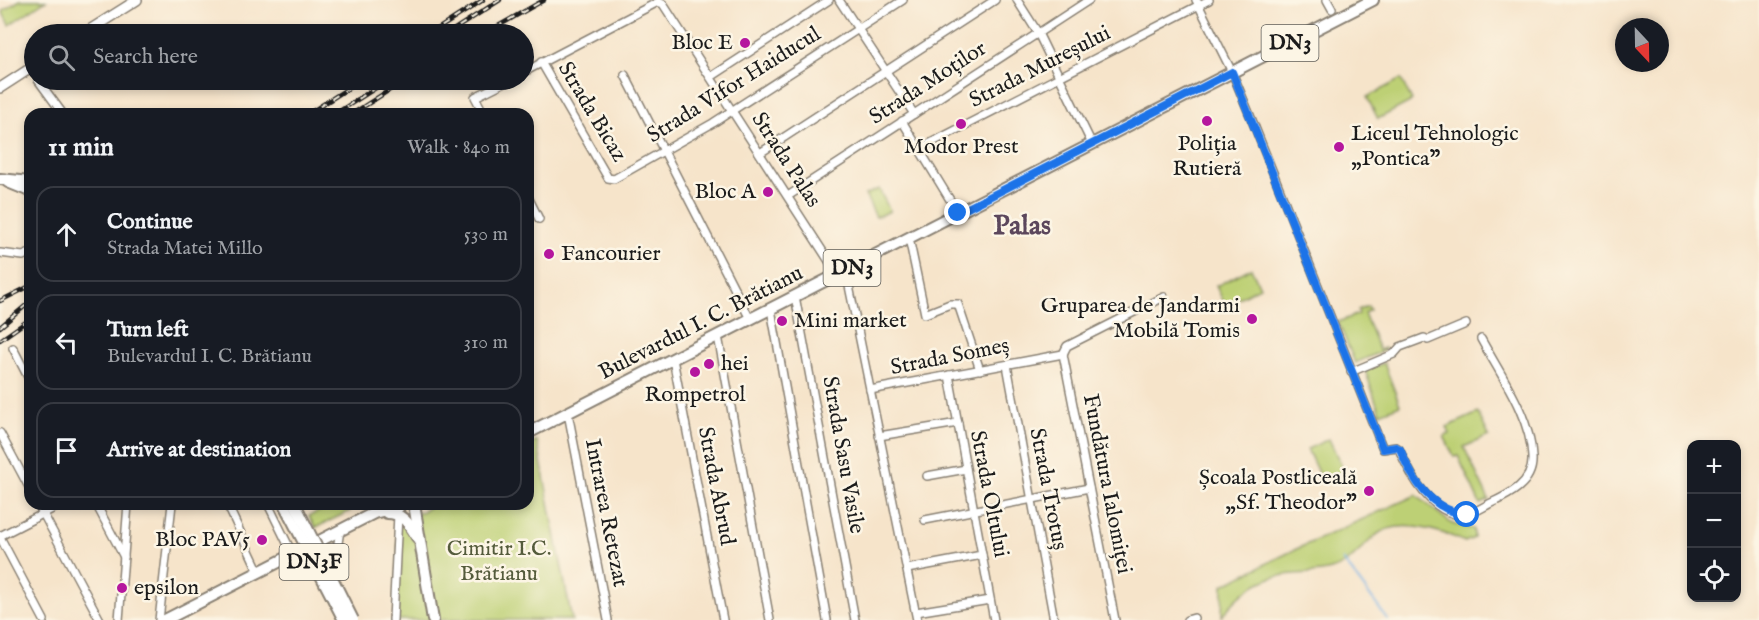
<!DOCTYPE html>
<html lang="en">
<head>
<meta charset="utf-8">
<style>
	:root { --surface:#171b24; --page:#20242c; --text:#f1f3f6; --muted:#9ea1a6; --line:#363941 }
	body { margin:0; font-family:"IM FELL English",serif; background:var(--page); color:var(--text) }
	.controls { position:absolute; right:18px; bottom:18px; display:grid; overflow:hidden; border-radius:12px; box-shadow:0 3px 9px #0003 }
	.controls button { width:54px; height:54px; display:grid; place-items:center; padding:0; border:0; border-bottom:2px solid var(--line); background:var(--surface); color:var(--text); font:30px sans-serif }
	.compass { position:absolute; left:1615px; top:18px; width:54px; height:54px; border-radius:50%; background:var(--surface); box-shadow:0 3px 9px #0003; rotate:158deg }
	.stop { position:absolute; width:18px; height:18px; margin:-14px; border:4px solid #1a73e8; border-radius:50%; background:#fff }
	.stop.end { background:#1a73e8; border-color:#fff; box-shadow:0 2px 6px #0008 }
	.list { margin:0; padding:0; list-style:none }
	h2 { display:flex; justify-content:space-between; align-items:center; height:78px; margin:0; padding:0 24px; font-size:26px }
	h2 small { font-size:20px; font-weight:400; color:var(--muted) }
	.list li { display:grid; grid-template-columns:39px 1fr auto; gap:18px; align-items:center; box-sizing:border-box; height:96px; margin:0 12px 12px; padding:0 12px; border:2px solid var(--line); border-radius:18px }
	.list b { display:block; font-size:22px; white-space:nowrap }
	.list p { margin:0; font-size:20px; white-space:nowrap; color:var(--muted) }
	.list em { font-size:20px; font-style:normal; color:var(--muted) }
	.icon { flex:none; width:33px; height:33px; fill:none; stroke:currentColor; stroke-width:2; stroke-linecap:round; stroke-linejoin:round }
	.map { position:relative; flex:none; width:1759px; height:620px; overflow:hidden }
	.search { position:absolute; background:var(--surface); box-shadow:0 3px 9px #0003; left:24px; top:24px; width:510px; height:66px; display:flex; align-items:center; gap:15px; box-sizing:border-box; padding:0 21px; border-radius:33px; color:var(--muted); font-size:22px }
	.panel { position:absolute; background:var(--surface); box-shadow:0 3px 9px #0003; left:24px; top:108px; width:510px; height:402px; border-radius:18px }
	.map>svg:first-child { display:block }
</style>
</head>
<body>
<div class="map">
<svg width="1759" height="620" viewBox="0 0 1759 620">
	<rect width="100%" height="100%" fill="#fcf5e5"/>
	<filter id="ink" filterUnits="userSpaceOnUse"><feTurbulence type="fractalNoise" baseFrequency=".0167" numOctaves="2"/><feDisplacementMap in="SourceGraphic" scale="12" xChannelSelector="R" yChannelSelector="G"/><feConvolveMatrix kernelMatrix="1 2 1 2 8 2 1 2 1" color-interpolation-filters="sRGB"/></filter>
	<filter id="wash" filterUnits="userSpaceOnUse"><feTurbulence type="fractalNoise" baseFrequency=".008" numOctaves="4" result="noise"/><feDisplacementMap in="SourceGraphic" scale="24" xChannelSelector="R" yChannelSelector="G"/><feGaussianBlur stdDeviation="1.35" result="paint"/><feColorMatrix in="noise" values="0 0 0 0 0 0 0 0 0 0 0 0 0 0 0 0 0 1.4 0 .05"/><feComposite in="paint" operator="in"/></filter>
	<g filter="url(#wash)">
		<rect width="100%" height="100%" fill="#f6e4ca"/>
		<g fill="#bdd074" stroke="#6c7648" stroke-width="1.5">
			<path d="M20,0H46L9,25L3,13L4,10Z"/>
			<path d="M1401,79L1412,101L1378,119L1367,97Z"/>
			<path d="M879,189L890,211L876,217L865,195Z"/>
			<path d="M1251,268L1260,287L1225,305L1216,286Z"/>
			<path d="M1368,306L1370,310L1364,313L1379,350L1385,348V350L1355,363L1338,322L1359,314L1358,310Z"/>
			<path d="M1384,363L1400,405L1380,413L1365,370Z"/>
			<path d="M1478,413L1489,436L1464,447L1489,500L1480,504L1458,456L1454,457L1444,436L1450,434L1447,427Z"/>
			<path d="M1329,439L1344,471L1322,481L1307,449Z"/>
			<path d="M537,441L572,620H396L399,517L404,520L427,509L430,504H528V447Z"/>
			<path d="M1416,495L1452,524L1474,529V538L1465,542C1442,531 1396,516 1374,537C1360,549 1349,565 1331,570C1316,574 1300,573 1285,575C1258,578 1238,595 1222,616L1223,585L1292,551Z"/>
			<path d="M334,504H347L350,511L315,528L309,516Z"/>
		</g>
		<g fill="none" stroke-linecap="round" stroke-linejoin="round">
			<path stroke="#74b1e6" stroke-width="2" d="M1343,560L1388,620"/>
		</g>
	</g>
	<g filter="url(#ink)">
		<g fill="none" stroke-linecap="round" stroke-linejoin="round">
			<defs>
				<g id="street">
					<path d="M839,0L914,114"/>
					<path d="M1017,0L1038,33L1092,144"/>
					<path d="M1196,0L1232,72L1254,125L1383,449L1396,447L1399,449C1409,472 1428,508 1455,514C1468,517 1478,510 1489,504C1509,495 1534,483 1532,457C1531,417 1500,374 1481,339"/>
					<path d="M1327,0L1332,9"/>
					<path d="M541,62L608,178L614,179L713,123L903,0"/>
					<path d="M524,72L658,2L663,4L838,275"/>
					<path d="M625,75L750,319"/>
					<path d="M711,77L829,0"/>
					<path d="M38,80L63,114"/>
					<path d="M484,114L475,97L509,80"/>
					<path d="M902,121L958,213"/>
					<path d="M919,149L1209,0"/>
					<path d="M760,153L995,0"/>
					<path d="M788,196L1089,0"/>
					<path d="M528,197L539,219"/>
					<path d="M909,238L925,314L950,304H958L980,370"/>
					<path d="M0,253L23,256L30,253"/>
					<path d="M846,271L917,620"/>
					<path d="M795,296L855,620"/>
					<path d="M771,309L827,620"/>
					<path d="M718,336L770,620"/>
					<path d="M13,348L30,381"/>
					<path d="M1063,354L1115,620"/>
					<path d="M1063,354L1067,346L1164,297"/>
					<path d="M673,359L723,620"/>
					<path d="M1007,365L1054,620"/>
					<path d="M1351,372L1394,354L1400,347L1424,338L1428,340L1466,324"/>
					<path d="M949,375L994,620"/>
					<path d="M870,390L1063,354"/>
					<path d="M568,413L608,620"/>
					<path d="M0,433L30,489"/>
					<path d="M879,436L958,423"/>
					<path d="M927,476L966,469"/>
					<path d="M38,504L100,620"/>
					<path d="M96,504L124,557"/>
					<path d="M227,504L259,572"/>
					<path d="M268,504L293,555"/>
					<path d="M925,520L1089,488"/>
					<path d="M0,536L62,504"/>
					<path d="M0,537L44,620"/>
					<path d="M335,563L340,530"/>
					<path d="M907,569L982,555"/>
					<path d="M916,612L990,600"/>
					<path d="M119,620L128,504"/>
					<path d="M159,620L172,504"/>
					<path d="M393,620L398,514"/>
					<path d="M1187,620L1194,618"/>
				</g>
				<g id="secondary">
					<path d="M83,34L137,0"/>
					<path d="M0,88L34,66"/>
				</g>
				<g id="primary">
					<path d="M0,179L30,182"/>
					<path d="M8,182L30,191"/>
					<path d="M528,433L1373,0"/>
					<path d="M414,504L433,620"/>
					<path d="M387,513C403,513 409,524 417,537"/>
					<path d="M165,620L374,513L399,507"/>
				</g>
			</defs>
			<use href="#street" stroke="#898073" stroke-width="10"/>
			<use href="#secondary" stroke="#898073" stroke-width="12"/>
			<use href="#primary" stroke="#898073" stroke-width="14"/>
			<use href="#street" stroke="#fff" stroke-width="7"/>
			<use href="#secondary" stroke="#fff" stroke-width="9"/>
			<use href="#primary" stroke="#fff" stroke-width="10"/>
			<defs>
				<g id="rail">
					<path d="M430,34L483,0"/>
					<path d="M447,34L500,0"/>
					<path d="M484,34L544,0"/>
					<path d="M308,114L361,80"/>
					<path d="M335,114L388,80"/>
					<path d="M352,114L405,80"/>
					<path d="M0,301L30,286"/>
					<path d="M0,327L30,302"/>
					<path d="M0,340L30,319"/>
				</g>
			</defs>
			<use href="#rail" stroke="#1c1c1c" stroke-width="4.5"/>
			<use href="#rail" stroke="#fcf5e5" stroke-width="2" stroke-dasharray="7" stroke-linecap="butt"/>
			<defs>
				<g id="primary-bridge">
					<path d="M284,504L344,620"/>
					<path d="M295,504L353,620"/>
				</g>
			</defs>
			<use href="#primary-bridge" stroke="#898073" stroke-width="14" stroke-linecap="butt"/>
			<use href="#primary-bridge" stroke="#fff" stroke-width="10"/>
		</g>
	</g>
	<g fill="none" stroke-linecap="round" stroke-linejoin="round" filter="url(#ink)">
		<path stroke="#1a73e8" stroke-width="8" d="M958,213L1232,72L1383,449L1396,447L1400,449C1412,480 1432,511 1467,515"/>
	</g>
	<g fill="#b5179e" stroke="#fcf5e5" stroke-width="2">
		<circle cx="745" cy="43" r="6"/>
		<circle cx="1207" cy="121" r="6"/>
		<circle cx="961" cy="124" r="6"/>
		<circle cx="1339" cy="147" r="6"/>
		<circle cx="768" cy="192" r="6"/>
		<circle cx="549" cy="254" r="6"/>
		<circle cx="1252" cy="319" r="6"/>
		<circle cx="782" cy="321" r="6"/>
		<circle cx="709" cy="364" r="6"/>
		<circle cx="695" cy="372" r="6"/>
		<circle cx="1369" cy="491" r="6"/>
		<circle cx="262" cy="540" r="6"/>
		<circle cx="122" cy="588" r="6"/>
	</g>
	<g text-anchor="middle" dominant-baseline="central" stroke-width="5" stroke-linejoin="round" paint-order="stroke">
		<g fill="#fcf5e5" stroke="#5f5d58" stroke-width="1.5">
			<rect x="1261.5" y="25" width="57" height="36" rx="4.5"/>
			<rect x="823.5" y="250" width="57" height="36" rx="4.5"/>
			<rect x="279.5" y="544" width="69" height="36" rx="4.5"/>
		</g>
		<g font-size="21" font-weight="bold" fill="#1c1c1c">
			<text x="1290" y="43">DN3</text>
			<text x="852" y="268">DN3</text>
			<text x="314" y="562">DN3F</text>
		</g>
		<g font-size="22" fill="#1c1c1c" stroke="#fcf5e5" text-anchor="end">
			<text x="733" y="43">Bloc E</text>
			<text x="1351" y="134" text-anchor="start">Liceul Tehnologic<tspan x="1351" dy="25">„Pontica”</tspan></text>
			<text x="1207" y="144" text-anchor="middle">Poliția<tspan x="1207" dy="25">Rutieră</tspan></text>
			<text x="961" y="147" text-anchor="middle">Modor Prest</text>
			<text x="756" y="192">Bloc A</text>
			<text x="561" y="254" text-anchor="start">Fancourier</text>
			<text x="1240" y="306">Gruparea de Jandarmi<tspan x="1240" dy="25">Mobilă Tomis</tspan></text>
			<text x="794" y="321" text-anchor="start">Mini market</text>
			<text x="721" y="364" text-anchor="start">hei</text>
			<text x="695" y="395" text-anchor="middle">Rompetrol</text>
			<text x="1357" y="478">Școala Postliceală<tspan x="1357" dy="25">„Sf. Theodor”</tspan></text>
			<text x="250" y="540">Bloc PAV5</text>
			<text x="134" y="588" text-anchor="start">epsilon</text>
		</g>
		<g font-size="22" fill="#1c1c1c" stroke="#fcf5e5">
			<text transform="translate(1040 67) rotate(-27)">Strada Mureșului</text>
			<text transform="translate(928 83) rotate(-33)">Strada Moților</text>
			<text transform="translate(734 85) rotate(-32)">Strada Vifor Haiducul</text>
			<text transform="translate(592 112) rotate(59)">Strada Bicaz</text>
			<text transform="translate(786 160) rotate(57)">Strada Palas</text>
			<text transform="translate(701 323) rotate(-27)">Bulevardul I. C. Brătianu</text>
			<text transform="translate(950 357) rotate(-11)">Strada Someș</text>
			<text transform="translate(843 455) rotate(80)">Strada Sasu Vasile</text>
			<text transform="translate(1107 484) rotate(79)">Fundătura Ialomiței</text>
			<text transform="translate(716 486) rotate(79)">Strada Abrud</text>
			<text transform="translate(1048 489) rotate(79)">Strada Trotuș</text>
			<text transform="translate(989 494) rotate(79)">Strada Oltului</text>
			<text transform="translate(606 513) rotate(79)">Intrarea Retezat</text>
		</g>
		<g font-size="22" fill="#545b3b" stroke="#fcf5e5">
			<text x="499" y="549">Cimitir I.C.<tspan x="499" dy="25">Brătianu</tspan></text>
		</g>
		<g font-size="28" font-weight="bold" fill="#5c475c" stroke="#fcf5e5">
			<text x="1022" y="226">Palas</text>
		</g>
	</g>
</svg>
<div class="controls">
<button>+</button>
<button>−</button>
<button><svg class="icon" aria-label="locate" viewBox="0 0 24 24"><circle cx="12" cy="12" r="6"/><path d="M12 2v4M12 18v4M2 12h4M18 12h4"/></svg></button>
</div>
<svg class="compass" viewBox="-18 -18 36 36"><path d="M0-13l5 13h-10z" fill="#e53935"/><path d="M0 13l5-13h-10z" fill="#9ea1a6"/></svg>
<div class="stop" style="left:1467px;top:515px"></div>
<div class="stop end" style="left:958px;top:213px"></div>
<div class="search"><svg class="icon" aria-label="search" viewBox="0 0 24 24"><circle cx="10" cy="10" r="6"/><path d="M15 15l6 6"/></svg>Search here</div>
<section class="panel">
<h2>11 min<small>Walk · 840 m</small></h2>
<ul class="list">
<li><svg class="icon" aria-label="ahead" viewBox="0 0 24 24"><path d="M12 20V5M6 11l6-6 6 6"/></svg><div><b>Continue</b><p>Strada Matei Millo</p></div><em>530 m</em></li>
<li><svg class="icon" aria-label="left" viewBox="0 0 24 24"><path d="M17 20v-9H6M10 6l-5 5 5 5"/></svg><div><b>Turn left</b><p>Bulevardul I. C. Brătianu</p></div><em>310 m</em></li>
<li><svg class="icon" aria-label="arrive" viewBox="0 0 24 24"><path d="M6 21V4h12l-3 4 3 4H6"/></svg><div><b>Arrive at destination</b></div></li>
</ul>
</section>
</div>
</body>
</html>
